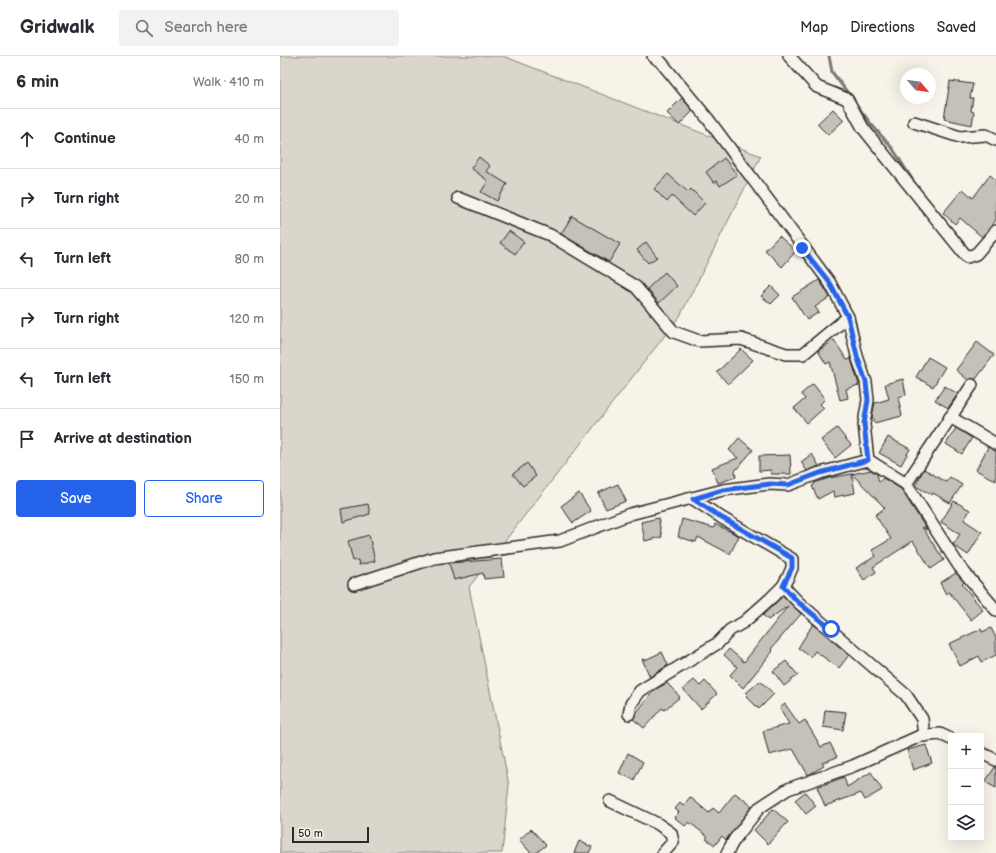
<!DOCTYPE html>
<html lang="en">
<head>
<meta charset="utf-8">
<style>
	:root { --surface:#fff; --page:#f2f2f3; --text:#2b2b33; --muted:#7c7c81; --line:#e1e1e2; --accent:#2563eb }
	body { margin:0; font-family:"Balsamiq Sans",sans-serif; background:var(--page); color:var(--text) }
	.controls { position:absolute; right:12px; bottom:12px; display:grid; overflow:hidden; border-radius:4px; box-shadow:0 4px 16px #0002 }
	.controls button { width:36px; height:36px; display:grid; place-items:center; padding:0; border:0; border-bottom:1px solid var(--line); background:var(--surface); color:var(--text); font:20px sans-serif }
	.compass { position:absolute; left:620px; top:12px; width:36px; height:36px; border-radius:50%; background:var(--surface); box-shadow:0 4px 16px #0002; rotate:119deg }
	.scale { position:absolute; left:12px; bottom:10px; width:77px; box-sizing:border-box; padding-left:4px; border:2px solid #2b2b2b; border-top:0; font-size:11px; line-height:14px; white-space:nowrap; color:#2b2b2b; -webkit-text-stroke:3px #f7f3e8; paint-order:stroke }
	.stop { position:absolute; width:12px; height:12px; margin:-9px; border:3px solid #2563eb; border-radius:50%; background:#fff }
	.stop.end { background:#2563eb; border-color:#fff; box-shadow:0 1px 4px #0008 }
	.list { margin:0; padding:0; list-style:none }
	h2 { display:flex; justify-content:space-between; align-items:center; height:52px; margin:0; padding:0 16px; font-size:17px }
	h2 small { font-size:13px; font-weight:400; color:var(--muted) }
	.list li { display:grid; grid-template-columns:26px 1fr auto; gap:12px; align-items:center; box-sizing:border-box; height:60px; padding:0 16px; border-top:1px solid var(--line) }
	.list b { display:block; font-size:15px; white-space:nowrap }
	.list em { font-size:13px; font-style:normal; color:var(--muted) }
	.actions { display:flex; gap:8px; padding:12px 16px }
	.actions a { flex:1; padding:9px 0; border:1px solid var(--accent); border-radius:4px; text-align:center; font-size:14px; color:var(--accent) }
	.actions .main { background:var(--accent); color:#fff }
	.icon { flex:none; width:22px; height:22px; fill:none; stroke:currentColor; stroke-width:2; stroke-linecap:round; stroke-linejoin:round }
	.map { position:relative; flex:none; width:716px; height:797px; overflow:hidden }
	header { display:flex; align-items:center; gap:24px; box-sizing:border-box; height:56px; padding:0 20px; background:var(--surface); border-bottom:1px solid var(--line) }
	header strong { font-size:19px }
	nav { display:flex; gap:22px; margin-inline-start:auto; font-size:14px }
	.search { width:280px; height:36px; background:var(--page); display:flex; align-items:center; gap:10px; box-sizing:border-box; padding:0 14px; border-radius:4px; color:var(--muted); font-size:15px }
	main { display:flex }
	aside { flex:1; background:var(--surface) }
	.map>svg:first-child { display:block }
</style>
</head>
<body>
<header>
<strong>Gridwalk</strong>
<div class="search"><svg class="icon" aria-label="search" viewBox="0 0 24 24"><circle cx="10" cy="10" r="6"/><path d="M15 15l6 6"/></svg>Search here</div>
<nav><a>Map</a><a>Directions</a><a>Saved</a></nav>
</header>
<main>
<aside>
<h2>6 min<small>Walk · 410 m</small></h2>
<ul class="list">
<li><svg class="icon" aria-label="ahead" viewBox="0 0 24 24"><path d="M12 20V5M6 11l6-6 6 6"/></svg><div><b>Continue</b></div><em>40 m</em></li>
<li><svg class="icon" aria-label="right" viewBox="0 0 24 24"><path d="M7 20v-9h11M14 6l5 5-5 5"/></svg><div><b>Turn right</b></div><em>20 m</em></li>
<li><svg class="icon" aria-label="left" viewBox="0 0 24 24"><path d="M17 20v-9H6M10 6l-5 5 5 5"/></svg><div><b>Turn left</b></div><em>80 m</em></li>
<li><svg class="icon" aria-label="right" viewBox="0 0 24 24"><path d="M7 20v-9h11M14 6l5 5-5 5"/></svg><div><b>Turn right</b></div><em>120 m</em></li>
<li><svg class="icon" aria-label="left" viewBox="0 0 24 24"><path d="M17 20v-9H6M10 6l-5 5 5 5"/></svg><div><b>Turn left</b></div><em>150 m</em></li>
<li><svg class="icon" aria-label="arrive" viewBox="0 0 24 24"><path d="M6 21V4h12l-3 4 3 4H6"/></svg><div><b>Arrive at destination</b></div></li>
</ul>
<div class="actions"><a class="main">Save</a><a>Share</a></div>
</aside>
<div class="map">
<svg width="716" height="797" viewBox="0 0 716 797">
	<rect width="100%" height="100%" fill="#f7f3e8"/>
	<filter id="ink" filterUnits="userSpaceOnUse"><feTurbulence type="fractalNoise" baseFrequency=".025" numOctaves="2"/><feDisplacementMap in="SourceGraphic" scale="8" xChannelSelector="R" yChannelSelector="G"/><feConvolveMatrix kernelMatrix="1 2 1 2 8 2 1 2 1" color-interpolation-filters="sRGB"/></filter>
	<g filter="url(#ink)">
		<path fill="#dad6cc" stroke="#82807c" d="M0,0H223L481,100L400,260L189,531L229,729L222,797H0Z"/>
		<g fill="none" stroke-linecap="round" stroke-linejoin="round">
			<path stroke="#7a7874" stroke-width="3" d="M549,0L552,16L591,68L613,93L637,131"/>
		</g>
		<g fill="#c4c1b9" stroke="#2b2b2b">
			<path d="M670,25L693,28L690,42H693L691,55L694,56L692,69L664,63Z"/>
			<path d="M402,42L413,55L399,69L387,57Z"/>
			<path d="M553,53L564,64L548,79L537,68Z"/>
			<path d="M199,101L210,110L206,115L227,128L217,145L201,136L208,125L191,112Z"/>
			<path d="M444,102L457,119L440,130L437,125L434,127L426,116Z"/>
			<path d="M388,118L408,136L411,133L425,147L413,160L392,140L387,146L374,133Z"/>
			<path d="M710,119L716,124V164L702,181L680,162L675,168L663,157L683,133L693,142Z"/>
			<path d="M292,160L340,188L329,206L281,178Z"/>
			<path d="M229,175L244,186L235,198L220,187Z"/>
			<path d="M499,180L516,195L502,211L485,194Z"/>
			<path d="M366,186L377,201L368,207L357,194Z"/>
			<path d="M385,216L397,230L379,247L367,233Z"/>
			<path d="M539,224L550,241L535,251L539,256L527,264L512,241Z"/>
			<path d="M491,230L500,239L491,248L481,240Z"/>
			<path d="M554,284L567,304L571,303L579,329L566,333L568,342L560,344L550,306L546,308L538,295Z"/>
			<path d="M697,286L714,299L696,323L688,324L676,314Z"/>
			<path d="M461,293L473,304L448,328L437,316Z"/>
			<path d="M648,301L665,311L653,331L636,321Z"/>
			<path d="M623,323L626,339L618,341L622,360L594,367L592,360L595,347L609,343L605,328Z"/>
			<path d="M533,328L545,343L540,348L544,352L527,367L514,352L525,343L521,338Z"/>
			<path d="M665,330L678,338L668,352L655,344Z"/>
			<path d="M557,372L571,389L555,402L541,384Z"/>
			<path d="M676,372L692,382L682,398L666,388Z"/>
			<path d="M608,381L630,393L621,409L599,397Z"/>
			<path d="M459,382L473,394L455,415L456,421L438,427L432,412L458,402L449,394Z"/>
			<path d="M708,391L716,395V425L696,414Z"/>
			<path d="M532,398L539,410L527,415L521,406Z"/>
			<path d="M510,399L511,418H491V414L479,415V400Z"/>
			<path d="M247,407L256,420L243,430L233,418Z"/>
			<path d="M644,413L666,426L670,421L682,429L670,447L653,437L652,439L635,430Z"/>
			<path d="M591,414L597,418L599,426L603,422L621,433L647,474L642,471L664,504L651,513L633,485L593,511L596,516L584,524L576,512L596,500L592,494L611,483L595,459L605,452L572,418Z"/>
			<path d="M572,418L575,437L554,441L553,435L538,443L532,430L535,428L534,427L549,422Z"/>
			<path d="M338,428L346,445L326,453L318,437Z"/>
			<path d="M299,437L311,455L293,467L281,450Z"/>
			<path d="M674,445L690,454L684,464L702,476L688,499L673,489L680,478L661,466Z"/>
			<path d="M88,448L90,458L63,466L61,453Z"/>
			<path d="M378,462L382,481L365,485L361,466Z"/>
			<path d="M402,463L434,472L435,468L459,480L450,498L418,481L416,486L398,481Z"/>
			<path d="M89,479L95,505L79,509L78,504L73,505L68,485Z"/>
			<path d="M222,503L224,521L204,523L203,517L174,524L169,507Z"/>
			<path d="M676,517L684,526L682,528L703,554L691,564L669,536L666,538L660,527Z"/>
			<path d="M503,540L521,558L491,593L493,595L463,632L450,619L457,611L444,599L449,593L464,606L508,550L488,564L483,559Z"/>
			<path d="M533,568L569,599L559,612L535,595L531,601L518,592Z"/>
			<path d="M711,572L716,582V599L702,606L699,600L680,610L669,588L701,573L702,576Z"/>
			<path d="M382,596L388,609L370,621L362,603L365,604Z"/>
			<path d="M506,605L518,619L504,630L493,615Z"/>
			<path d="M414,624L420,630L425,625L437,638L421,653L403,633Z"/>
			<path d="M480,625L494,638L479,653L466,640L468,638L466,637Z"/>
			<path d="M387,627L400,641L384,654L382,652L364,672L353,663L357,656L374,634Z"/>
			<path d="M505,648L519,668L525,664L541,691L550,687L557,701L542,707L544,710L528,719L513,693L489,699L483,675L509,668L500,652Z"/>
			<path d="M545,654L566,656L563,674L543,671Z"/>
			<path d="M646,689L652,707L633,714L627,694Z"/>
			<path d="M348,697L363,706L354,724L339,717Z"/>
			<path d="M715,711H716V732L705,726Z"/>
			<path d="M591,716L602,734L585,744L581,737L545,750L537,731L564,721L567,731Z"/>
			<path d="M525,736L536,750L526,758L515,744Z"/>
			<path d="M455,737L472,750L446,784L442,780L435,789L426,783L428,781L409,766L405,770L394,761L399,756L395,753L400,747L403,750L410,741L429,757L433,752L439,757Z"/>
			<path d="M493,753L508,766L488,788L474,774Z"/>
			<path d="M251,773L266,789L256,797H251L239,784Z"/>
			<path d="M299,785L312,791L309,797H294Z"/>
		</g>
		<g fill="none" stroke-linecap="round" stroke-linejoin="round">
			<defs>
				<g id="minor">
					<path d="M373,0L381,6L428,63L550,227L568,261L577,300L586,326L588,344L584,368L588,404L626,428L679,510L716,554"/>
					<path d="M509,0L537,31L567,43L583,72L687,201L696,198L716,175"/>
					<path d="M634,66L680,81L706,79L716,84"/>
					<path d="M178,142L270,179L356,231L394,276L419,285L461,283L506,298H523L568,261"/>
					<path d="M670,361L716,388"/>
					<path d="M626,428L692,329"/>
					<path d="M74,528L154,502L280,485L350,458L443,434L489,428L508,429L540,417L588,404"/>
					<path d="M503,530L518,546L626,639L642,663L644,680"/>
					<path d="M349,658L351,648L360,635L438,587L450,574L464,566L491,542L503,530L508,521L512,512V503L442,462L413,443"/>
					<path d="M701,697L716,704"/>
					<path d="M330,745L378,768L391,777L393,786L383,797"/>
					<path d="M447,797L454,784L479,752L508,733L573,710L640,680L660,678L671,683"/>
				</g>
			</defs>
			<use href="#minor" stroke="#2b2b2b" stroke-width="14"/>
			<use href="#minor" stroke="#f7f3e8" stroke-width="11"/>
		</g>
	</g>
	<g fill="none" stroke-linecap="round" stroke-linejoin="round" filter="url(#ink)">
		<path stroke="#2563eb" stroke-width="5" d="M522,192L550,227L568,261L577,300L586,326L588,344L584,368L588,404L540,417L508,429L490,428L443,434L413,443L442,462L512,502V512L503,530L518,546L551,573"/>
	</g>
</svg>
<div class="controls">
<button>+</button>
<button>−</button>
<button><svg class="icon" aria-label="layers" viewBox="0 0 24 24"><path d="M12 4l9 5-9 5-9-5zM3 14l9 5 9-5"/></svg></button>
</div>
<svg class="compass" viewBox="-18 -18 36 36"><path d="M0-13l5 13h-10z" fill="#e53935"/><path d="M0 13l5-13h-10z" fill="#7c7c81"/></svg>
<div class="scale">50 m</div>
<div class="stop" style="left:551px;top:573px"></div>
<div class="stop end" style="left:522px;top:192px"></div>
</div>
</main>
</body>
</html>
